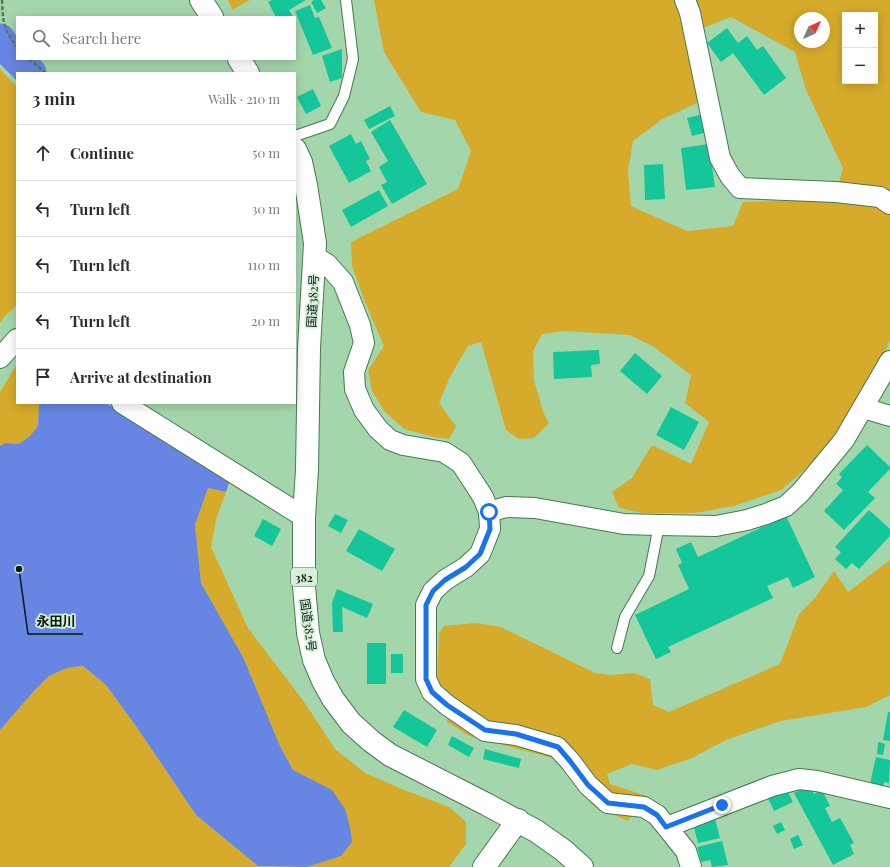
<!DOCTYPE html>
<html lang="en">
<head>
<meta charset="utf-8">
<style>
	:root { --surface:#fff; --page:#f2f2f3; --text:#2b2b33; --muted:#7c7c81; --line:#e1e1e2 }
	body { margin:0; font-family:"Playfair Display","Noto Sans JP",serif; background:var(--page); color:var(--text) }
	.controls { position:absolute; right:12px; top:12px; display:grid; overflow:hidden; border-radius:0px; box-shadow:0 2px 10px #0003 }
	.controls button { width:36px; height:36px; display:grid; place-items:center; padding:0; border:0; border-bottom:1px solid var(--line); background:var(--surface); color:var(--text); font:20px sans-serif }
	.compass { position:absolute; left:794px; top:12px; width:36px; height:36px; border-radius:50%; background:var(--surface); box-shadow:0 2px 10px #0003; rotate:45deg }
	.stop { position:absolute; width:12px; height:12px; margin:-9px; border:3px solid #1a73e8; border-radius:50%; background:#fff }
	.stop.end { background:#1a73e8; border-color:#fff; box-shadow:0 1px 4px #0008 }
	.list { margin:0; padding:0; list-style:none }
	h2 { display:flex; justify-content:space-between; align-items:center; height:52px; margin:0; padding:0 16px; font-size:17px }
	h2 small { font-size:13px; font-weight:400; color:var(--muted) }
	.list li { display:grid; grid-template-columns:26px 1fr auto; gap:12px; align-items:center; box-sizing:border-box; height:56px; padding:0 16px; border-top:1px solid var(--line) }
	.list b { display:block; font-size:15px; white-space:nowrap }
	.list em { font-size:13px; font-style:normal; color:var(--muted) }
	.icon { flex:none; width:22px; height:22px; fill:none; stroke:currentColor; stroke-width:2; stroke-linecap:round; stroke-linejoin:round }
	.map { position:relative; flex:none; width:890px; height:867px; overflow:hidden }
	.search { position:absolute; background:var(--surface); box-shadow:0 2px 10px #0003; left:16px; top:16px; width:280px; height:44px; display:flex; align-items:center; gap:10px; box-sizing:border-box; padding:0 14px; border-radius:0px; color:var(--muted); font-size:15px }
	.panel { position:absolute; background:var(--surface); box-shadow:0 2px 10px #0003; left:16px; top:72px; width:280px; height:332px; border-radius:0px }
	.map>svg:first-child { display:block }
</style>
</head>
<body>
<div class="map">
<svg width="890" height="867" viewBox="0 0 890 867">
	<rect width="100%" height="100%" fill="#a4d6ab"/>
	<g fill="#d6ab2b" fill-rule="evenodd">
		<path d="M228,0H250L232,10Z"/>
		<path d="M374,0H890V341L846,427L801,473L781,490L734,506L695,513H643L619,508L612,492L632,478L652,445L691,464L709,422L685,403L691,375L654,347L630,335L565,331L542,334L533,351L534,381L544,414L549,423L534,438L519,439L506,430L481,342L468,346L449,379L439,403L456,426L449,439L434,437L404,429L384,411L372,391L368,370L384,346L365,302L352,266L351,242L458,189L471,151L455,120L421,112L384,52ZM845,15H875V81H845ZM731,17L795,52L806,90L843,168L834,200L743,202L733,226L687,231L631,206L628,171L633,141L661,120L699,102L687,34ZM800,18H824V42H800Z"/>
		<path d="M0,69L17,87V305L5,316L0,323Z"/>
		<path d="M17,364V403H39L38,426L30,436L19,444L5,443L0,446V392Z"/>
		<path d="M208,488L226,492L216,520L211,547L248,628L305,703L335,749L365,773L402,789L449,807L466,822V844L449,867H307L341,856L312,780L293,770L277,740L244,659L201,583L195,525Z"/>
		<path d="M890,560V695L866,707L781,721L726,740L692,758L657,770L632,764L607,774L610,784L647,796L628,821L595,807L585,796L560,760L469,736L447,722V697L437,682L439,633L444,626L475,623L501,627L595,673L611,675L634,673L650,679L653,705L669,712L780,664L799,614L815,598L834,571L848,592Z"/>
		<path d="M83,666L106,685L138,729L196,815L258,866L263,867H0V730L33,692L49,676L67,668Z"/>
	</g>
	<path fill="#6785e2" d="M39,403H106L230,480L226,492L208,488L195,525L201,583L244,659L279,744L293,770L332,790L345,809L350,827L352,842L341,856L307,867L258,866L196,815L138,729L106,685L83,666L67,668L49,676L33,692L0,730V446L5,443L19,444L30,436L38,426Z"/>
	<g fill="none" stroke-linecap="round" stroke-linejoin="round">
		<path stroke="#6785e2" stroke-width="31" d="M0,39L6,48L31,73"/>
	</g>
	<g fill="#14c69a">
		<path d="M272,0H306L289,10L293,17H276L268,2Z"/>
		<path d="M314,0H321L326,8L317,13L311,2Z"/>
		<path d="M310,5L315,18L319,17L332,48L313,55L295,11Z"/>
		<path d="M727,28L738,43L747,36L757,50L763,46L786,78L764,95L733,53L721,62L707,43Z"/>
		<path d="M342,49V78L330,82L322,56Z"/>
		<path d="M313,89L321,106L306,114L297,97Z"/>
		<path d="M390,106L395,116L369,129L364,120Z"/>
		<path d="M704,114L708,132L692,136L687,118Z"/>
		<path d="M390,120L427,184L392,204L381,185L387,182L379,167L388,161L371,132Z"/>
		<path d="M351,134L356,144L361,141L370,159L366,161L371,171L349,183L329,146Z"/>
		<path d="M709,144L715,187L686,190L681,148Z"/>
		<path d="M663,164L665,199L645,200L644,165Z"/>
		<path d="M379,190L388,206L351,227L342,210Z"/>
		<path d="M599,350L600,364L591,365L592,377L554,379L553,352Z"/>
		<path d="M635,353L662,376L647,394L620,371Z"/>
		<path d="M671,407L699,422L684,450L656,435Z"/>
		<path d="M867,445L890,467V469L868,492L875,498L844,530L824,511L843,490L836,484L842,477L839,474Z"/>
		<path d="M869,510L890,529V536L859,569L852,563L846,569L835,559L841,552L835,547Z"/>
		<path d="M335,514L348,520L341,533L328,526Z"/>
		<path d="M786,516L815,577L793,588L788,577L767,586L773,598L668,647L671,652L656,659L635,615L689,589L678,565L682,563L676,549L691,542L698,557Z"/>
		<path d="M263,519L281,529L272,546L254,536Z"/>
		<path d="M359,529L395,549L382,571L346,551Z"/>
		<path d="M337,589L373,604L367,618L342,607L343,632H333L332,603Z"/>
		<rect x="367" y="643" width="19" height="41"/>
		<rect x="391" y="654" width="12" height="19"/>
		<path d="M404,710L437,730L427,747L393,727Z"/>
		<path d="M888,712H890V741L883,740Z"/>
		<path d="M452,736L474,748L469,757L448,745Z"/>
		<path d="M878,742L885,744L883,755L877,754Z"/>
		<path d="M485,749L521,759L519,768L483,759Z"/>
		<path d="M876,757L890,760L889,783L884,782L883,787L870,784Z"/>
		<path d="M809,785L814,794L822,790L830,806L825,808L832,822L840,818L854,843L850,845L854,854L833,865L794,793Z"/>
		<path d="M787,790L793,802L774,811L768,798Z"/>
		<path d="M714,815L720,838L698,843L692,820Z"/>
		<path d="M781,822L785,830L777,834L773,826Z"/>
		<path d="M798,835L803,845L794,849L790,839Z"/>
		<path d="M722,841L728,865L712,867L710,860L701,862L697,847Z"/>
	</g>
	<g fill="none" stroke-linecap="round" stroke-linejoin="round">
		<defs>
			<g id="lane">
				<path d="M295,136L330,124L344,96L353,59L346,0"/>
				<path d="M617,648L625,617L649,576L659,525"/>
			</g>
			<g id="street">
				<path d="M685,0L690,13L720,158L730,176L740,188L836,192L880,197L890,204"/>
				<path d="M314,256L327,264L343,282L360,325L364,343L354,372L355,389L364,410L378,429L390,440L403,445L444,452L461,463L483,497L489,512L490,529L480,554L466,567L445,580L433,591L426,605V679L432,692L447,705L485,731L516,735L557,747L570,761L588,785L608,803L644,807L657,815L686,851L691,867"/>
				<path d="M0,358L17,339"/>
				<path d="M122,403L304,517"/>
				<path d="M863,408L890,416"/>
				<path d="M489,512L506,507L535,508L624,524L659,525L716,526L747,520L766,514L786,506L801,492L844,440L890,361"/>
				<path d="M667,827L772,786L799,779L817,781L890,798"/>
			</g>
			<path id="secondary" d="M484,867L518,820"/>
			<g id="highway">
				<path d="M201,0L212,17"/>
				<path d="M239,59L248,73"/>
				<path d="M295,149L301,162L306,185L315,243L309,348L307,470L304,517V586L308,633L314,660L323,681L333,699L351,723L371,741L390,755L486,804L536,831L563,850L582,867"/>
			</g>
		</defs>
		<use href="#lane" stroke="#497852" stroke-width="12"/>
		<use href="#street" stroke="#497852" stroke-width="22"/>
		<use href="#secondary" stroke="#497852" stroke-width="24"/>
		<use href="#highway" stroke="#497852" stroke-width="24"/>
		<g stroke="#587b5e" stroke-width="2.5" stroke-dasharray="4 2" stroke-linecap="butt">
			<path d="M2,0C3,22 3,29 17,47"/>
			<path d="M29,59L46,73"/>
		</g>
		<use href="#lane" stroke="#fff" stroke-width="10"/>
		<use href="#street" stroke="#fff" stroke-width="20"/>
		<use href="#secondary" stroke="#fff" stroke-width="22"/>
		<use href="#highway" stroke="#fff" stroke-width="22"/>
	</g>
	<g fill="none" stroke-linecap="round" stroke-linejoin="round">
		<path stroke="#1a73e8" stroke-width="5" d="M489,512L490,529L480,554L466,567L445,580L433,591L426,605V679L432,692L447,705L485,730L516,734L558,747L570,761L588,785L608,803L644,807L657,815L666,827L722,805"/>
	</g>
	<g text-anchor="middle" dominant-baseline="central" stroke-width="3.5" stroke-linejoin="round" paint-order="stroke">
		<rect fill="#d7f0da" stroke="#455a48" stroke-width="1" x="291" y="568" width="26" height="18" rx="3"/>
		<g font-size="11" font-weight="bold" fill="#06190a">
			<text x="304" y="577">382</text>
		</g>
		<g font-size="12" fill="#06190a" stroke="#d7f0da">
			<text transform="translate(312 301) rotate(-87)">国道382号</text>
			<text transform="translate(309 625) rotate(82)">国道382号</text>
		</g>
	</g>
	<path fill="none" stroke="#06190a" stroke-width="1.5" d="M19 569L28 634H83"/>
	<circle fill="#06190a" stroke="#d7f0da" stroke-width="1.5" cx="19" cy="569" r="4"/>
	<g font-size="13" text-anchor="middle" font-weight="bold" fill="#06190a" stroke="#d7f0da" stroke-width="3.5" stroke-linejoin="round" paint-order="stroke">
		<text x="56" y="626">永田川</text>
	</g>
</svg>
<div class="controls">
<button>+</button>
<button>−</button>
</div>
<svg class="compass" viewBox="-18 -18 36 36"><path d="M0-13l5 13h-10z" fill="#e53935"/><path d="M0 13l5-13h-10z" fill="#7c7c81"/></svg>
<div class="stop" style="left:489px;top:512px"></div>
<div class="stop end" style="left:722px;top:805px"></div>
<div class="search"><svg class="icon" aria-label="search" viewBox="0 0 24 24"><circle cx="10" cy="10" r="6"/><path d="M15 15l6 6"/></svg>Search here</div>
<section class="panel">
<h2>3 min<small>Walk · 210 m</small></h2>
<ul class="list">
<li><svg class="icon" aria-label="ahead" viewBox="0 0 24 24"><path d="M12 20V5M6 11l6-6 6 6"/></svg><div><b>Continue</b></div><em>50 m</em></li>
<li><svg class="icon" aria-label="left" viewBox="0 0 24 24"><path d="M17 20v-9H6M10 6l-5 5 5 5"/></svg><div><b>Turn left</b></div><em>30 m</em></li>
<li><svg class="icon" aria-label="left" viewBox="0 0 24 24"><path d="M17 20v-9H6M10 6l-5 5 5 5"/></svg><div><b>Turn left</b></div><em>110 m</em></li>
<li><svg class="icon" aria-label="left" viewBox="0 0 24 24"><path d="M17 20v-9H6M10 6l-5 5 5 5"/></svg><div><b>Turn left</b></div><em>20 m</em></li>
<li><svg class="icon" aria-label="arrive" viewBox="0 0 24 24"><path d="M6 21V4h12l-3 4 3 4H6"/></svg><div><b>Arrive at destination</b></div></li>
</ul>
</section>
</div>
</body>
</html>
